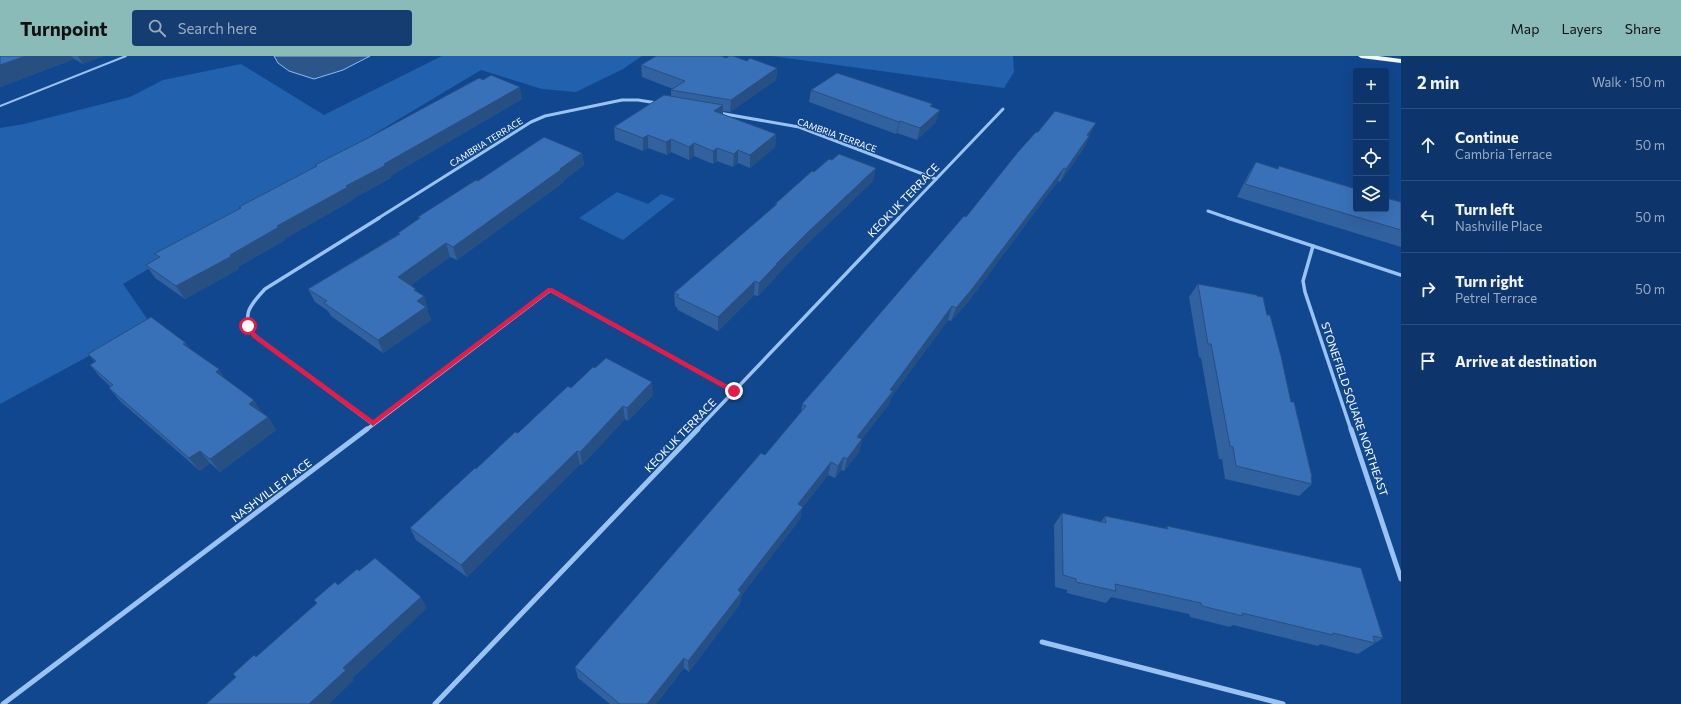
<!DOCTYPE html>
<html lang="en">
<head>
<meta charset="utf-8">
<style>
	:root { --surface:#0d356b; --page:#163d71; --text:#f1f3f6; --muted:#9aabc1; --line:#2d507e; --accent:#8bbbb9 }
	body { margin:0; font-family:Commissioner,sans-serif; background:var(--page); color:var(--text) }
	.controls { position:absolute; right:12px; top:12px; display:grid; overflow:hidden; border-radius:4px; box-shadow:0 4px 16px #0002 }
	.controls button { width:36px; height:36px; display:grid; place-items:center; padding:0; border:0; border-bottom:1px solid var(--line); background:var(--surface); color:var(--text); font:20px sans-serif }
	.stop { position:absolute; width:12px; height:12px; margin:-9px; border:3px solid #e11d48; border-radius:50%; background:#fff }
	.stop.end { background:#e11d48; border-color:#fff; box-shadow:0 1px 4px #0008 }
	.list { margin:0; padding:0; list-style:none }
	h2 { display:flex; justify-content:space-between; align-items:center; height:52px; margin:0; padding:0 16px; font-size:17px }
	h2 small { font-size:13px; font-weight:400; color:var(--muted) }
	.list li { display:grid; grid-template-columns:26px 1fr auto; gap:12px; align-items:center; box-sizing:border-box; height:72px; padding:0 16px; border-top:1px solid var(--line) }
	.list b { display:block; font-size:15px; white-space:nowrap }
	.list p { margin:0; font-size:13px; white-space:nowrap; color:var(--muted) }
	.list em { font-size:13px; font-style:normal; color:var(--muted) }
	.icon { flex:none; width:22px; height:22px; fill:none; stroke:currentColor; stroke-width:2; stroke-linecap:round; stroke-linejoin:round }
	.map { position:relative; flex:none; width:1401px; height:648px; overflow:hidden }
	header { display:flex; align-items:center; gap:24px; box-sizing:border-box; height:56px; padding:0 20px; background:var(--accent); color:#111 }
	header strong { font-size:19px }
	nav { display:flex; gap:22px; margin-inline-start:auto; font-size:14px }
	.search { width:280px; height:36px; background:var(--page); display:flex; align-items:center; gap:10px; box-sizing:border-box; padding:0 14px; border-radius:4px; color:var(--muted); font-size:15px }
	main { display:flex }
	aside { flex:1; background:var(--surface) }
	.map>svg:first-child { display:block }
</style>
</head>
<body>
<header>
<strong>Turnpoint</strong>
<div class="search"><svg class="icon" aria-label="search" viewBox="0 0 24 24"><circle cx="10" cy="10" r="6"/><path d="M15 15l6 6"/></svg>Search here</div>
<nav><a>Map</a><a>Layers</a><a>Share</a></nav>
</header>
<main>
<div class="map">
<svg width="1401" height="648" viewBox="0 0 1401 648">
	<rect width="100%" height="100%" fill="#11478f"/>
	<g fill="#2261ae">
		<path d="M442,0H642L623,13L576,36L542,33L481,14L123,228L150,267L0,348V72L24,68L130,41L163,24L241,8L324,59Z"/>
		<path d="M772,0H1013L1014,16L1004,32Z"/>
		<path d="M617,136L648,148L661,138L675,143L623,184L579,162Z"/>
	</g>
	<path fill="#2c558a" stroke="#8cbdf6" d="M274,0H370L343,14L314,23L289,15L278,7Z"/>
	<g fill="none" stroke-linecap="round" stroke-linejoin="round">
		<path stroke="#9ac2f2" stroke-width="2" d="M0,50L126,0"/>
		<g stroke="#9ac2f2" stroke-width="3">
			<path d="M719,57L799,71L936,123"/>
			<path d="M1208,155L1231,163"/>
			<path d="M377,163L531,66L545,60L622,44H638L657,47"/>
			<path d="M898,163L1003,53"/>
		</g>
		<g stroke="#9ac2f2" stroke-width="3.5">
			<path d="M1228,162L1401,219"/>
			<path d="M1313,190L1303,225L1305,236L1351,374"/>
			<path d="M373,368L255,280C240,260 250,249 265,233L379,162"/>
			<path d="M366,374L550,234L734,335"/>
			<path d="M697,374L899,162"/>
		</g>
		<g stroke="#9ac2f2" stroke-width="5">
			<path d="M1351,373L1401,523"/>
			<path d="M1042,586L1283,648"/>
			<path d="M3,648L367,373"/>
			<path d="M435,648L698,373"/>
		</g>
		<path fill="#f2f7ff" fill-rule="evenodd" d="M1358,0H1378L1401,3V7L1361,2Z"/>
	</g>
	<g fill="#31619e">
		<path d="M0,0H103L83,8L74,3L0,31Z"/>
		<path d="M726,2L747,5L777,12L776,24L730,56L723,55V59L776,78L775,91L750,112L738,107L733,111L717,105L713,108L694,100L689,104L671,96L667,99L648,92L643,95L615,84L614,71L671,40V34L673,33L642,21L641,9Z"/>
		<path d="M811,34L932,51L936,66L917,84L897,77L896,78L809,46Z"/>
		<path d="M522,43L390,120L391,122L352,143L353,144L284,183L285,184L238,211L239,213L185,243L155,222L146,209L158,202L154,198L240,152L239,151L316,111L315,109Z"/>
		<path d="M1038,76L1090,80L1088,83L1084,92L1060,126L1058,125L968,246L951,265L948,264L892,340L889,348L862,383L859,396L844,415L841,414L835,422L828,419L802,452L800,463L741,540L740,548L689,616L684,612L656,648H610L578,622L575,611L765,399L801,356L802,348L966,161Z"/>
		<path d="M582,97L584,109L564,124V126L457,204L450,201L411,229L418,237L424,240L428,254L427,255L431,264L383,297L331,260L328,255L315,246L308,233L399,178L398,177L419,163L418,161L478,125Z"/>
		<path d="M1256,106L1278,113L1279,110L1401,146V191L1237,141L1248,119Z"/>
		<path d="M814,116L873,125L805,190L776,220V221L758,240L754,239L718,275L678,254L677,252L675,250L674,237L775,150V148Z"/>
		<path d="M1198,228L1291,346L1312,421L1311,422L1312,428L1299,440L1225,423L1222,403H1219L1201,302L1199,301L1189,241Z"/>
		<path d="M186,287L190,293L225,322L263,357L268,361L276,374L220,416L210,407L200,415L120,345L109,332L111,331L101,322L90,309L95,306L88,298Z"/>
		<path d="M571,332L653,339L628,365L625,363L582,409L580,408L467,521L416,484L410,472L476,413Z"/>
		<path d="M1062,457L1101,466L1105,460L1165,473L1167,470L1383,582L1358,598L1320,588L1318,590L1233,569L1230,571L1190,561L1189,558L1111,541L1106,547L1067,537V534L1055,531L1054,469Z"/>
	</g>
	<g fill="#284f81">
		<path d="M26,0H72L74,3L0,31V9Z"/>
		<path d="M78,0H103L83,8Z"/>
		<path d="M777,12L776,24L730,56L731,44Z"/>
		<path d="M520,31L522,43L390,120L391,122L352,143L353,144L284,183L285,184L238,211L239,213L185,243L176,230L277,170L384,108Z"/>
		<path d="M723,49V61L714,55Z"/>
		<path d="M940,54L936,66L917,84L920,72Z"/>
		<path d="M900,65L897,77L896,78L899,66Z"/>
		<path d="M1096,67L1084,92L1060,126L1066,113L1087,79Z"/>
		<path d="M776,78L775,91L750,112V99Z"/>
		<path d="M648,79V92L643,95V82Z"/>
		<path d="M671,83V96L667,99L666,86Z"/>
		<path d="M694,87V100L689,104V91Z"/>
		<path d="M717,92V105L713,108V95Z"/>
		<path d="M738,94V107L733,111L734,98Z"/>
		<path d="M582,97L584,109L564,124V126L457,204L453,191Z"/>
		<path d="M876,112L873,125L805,190L776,220V221L758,240L759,227L776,208L807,177Z"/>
		<path d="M1064,112L1058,125L968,246L951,265L956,252Z"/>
		<path d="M446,187L450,201L403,235L398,221Z"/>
		<path d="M755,225L754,239L718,275V261Z"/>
		<path d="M416,233L420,243L424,240L428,254L427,255L431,264L383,297L378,284L417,245L414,234Z"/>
		<path d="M952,250L948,264L892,340L889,348L854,394L857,381L890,334Z"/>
		<path d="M186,287L195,300L183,288Z"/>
		<path d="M219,313L228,327L216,316Z"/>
		<path d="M652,326L653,339L628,365L627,352Z"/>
		<path d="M254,344L263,358L249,348Z"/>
		<path d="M623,350L625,363L582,409L580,396Z"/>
		<path d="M268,361L276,374L220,416L210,403Z"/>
		<path d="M862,383L859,396L844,415L847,403Z"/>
		<path d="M200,395L210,407L200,415L189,402Z"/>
		<path d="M577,395L580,408L467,521L461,509Z"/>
		<path d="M844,401L841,414L835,422L838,410Z"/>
		<path d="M831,406L828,419L802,452L800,463L741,540L740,548L689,616L688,605L798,448Z"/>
		<path d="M421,541L427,552L353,622L354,624L329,648H309L343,612Z"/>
		<path d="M684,602V612L656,648H647Z"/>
	</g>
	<g fill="#3971b8" stroke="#284f81">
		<path d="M0,0H26L0,9Z"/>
		<path d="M656,0H721L726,2L729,0H733L747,5L750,2L777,12L731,44L671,34L685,25L641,9Z"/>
		<path d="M837,17L933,48L930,50L940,54L920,72L900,65L899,66L811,34Z"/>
		<path d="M491,19L520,31L384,108L386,109L346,130L348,131L277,170L279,171L230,199L232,200L176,230L146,209L160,201L154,198L241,152L239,151L317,110L315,109L368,82L479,22L483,24Z"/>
		<path d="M664,39L723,49L714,55L776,78L750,99L738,94L734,98L717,92L713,95L694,87L689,91L671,83L666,86L648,79L643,82L614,71Z"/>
		<path d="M1055,55L1096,67L1087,79L1089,80L1066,113L1064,112L972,233L956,252L952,250L890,334L893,335L857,381L862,383L847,403L844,401L838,410L831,406L798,448L803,451L738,534L741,537L688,605L684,602L647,648H620L575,611L761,397L765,399L806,350L802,348L964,160L966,161L1018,96L1036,76H1038Z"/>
		<path d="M544,81L582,97L560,113H562L453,191L446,187L398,221L416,233L414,234L424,240L417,245L426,251L378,284L324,247L327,245L308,233L400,178L398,177L420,162L418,161L476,124L478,125Z"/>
		<path d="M839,98L876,112L807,177L776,208H777L759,227L755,225L718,261L677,241L679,239L674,237L777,148H775L812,115L814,116L829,103L832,104Z"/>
		<path d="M1256,106L1278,113L1279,110L1356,133V153H1386V142L1401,146V174L1245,128Z"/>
		<path d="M1198,228L1257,239V240L1263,241L1267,259H1270L1281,300L1291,346H1294L1312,421H1311L1312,428L1236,410L1233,391L1230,390L1211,288H1208Z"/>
		<path d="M151,261L186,287L183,288L219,313L216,316L254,344L249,348L268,361L210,403L200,395L189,402L109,332L113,329L90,309L96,305L88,298Z"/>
		<path d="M606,302L652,326L627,352L623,350L580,396L577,395L461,509L410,472L475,412L476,413L515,376L518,377L568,330L571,332L593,311L595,312Z"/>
		<path d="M1062,457L1106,467L1105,460L1168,473L1167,470L1361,512L1383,582L1373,580L1375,587L1333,577V579L1242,557L1243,560L1202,550L1201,547L1115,528L1116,535L1076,526V523L1063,519Z"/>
		<path d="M375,502L421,541L343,612L346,614L309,648H206L236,621L233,618L254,599L256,601L317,547L314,544L335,526L338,529L357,513L359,515Z"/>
	</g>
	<path fill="#e11d48" d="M548,232H552L738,335L734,337H732L550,236L373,370L253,282L245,270L250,269L257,279L373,364Z"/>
	<g text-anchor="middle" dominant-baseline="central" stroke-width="3" stroke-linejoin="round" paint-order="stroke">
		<g font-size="9" fill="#fff" stroke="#11478f">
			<text transform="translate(837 79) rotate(20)">CAMBRIA TERRACE</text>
			<text transform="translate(486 86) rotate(-32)">CAMBRIA TERRACE</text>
		</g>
		<g font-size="11" fill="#fff" stroke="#11478f">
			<text transform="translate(903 144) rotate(-46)">KEOKUK TERRACE</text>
			<text transform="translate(1355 353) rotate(71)">STONEFIELD SQUARE NORTHEAST</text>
			<text transform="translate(680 379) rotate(-46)">KEOKUK TERRACE</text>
			<text transform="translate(271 434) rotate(-37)">NASHVILLE PLACE</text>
		</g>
	</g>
</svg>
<div class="controls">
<button>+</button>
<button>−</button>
<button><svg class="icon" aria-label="locate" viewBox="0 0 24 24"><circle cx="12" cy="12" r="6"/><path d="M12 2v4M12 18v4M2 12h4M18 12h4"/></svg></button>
<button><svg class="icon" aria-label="layers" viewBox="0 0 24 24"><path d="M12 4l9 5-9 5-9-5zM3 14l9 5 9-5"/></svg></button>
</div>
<div class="stop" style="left:248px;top:270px"></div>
<div class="stop end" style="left:734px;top:335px"></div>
</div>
<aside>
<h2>2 min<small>Walk · 150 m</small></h2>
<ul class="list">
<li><svg class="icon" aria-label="ahead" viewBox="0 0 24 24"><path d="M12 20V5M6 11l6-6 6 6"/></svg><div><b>Continue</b><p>Cambria Terrace</p></div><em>50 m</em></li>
<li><svg class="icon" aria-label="left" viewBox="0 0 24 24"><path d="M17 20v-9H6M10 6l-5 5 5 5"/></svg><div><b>Turn left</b><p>Nashville Place</p></div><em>50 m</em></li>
<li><svg class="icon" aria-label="right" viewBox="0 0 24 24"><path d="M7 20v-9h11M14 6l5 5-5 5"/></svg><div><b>Turn right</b><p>Petrel Terrace</p></div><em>50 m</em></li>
<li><svg class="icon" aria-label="arrive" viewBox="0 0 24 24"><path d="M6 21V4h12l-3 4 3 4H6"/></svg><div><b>Arrive at destination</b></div></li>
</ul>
</aside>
</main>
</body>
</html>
